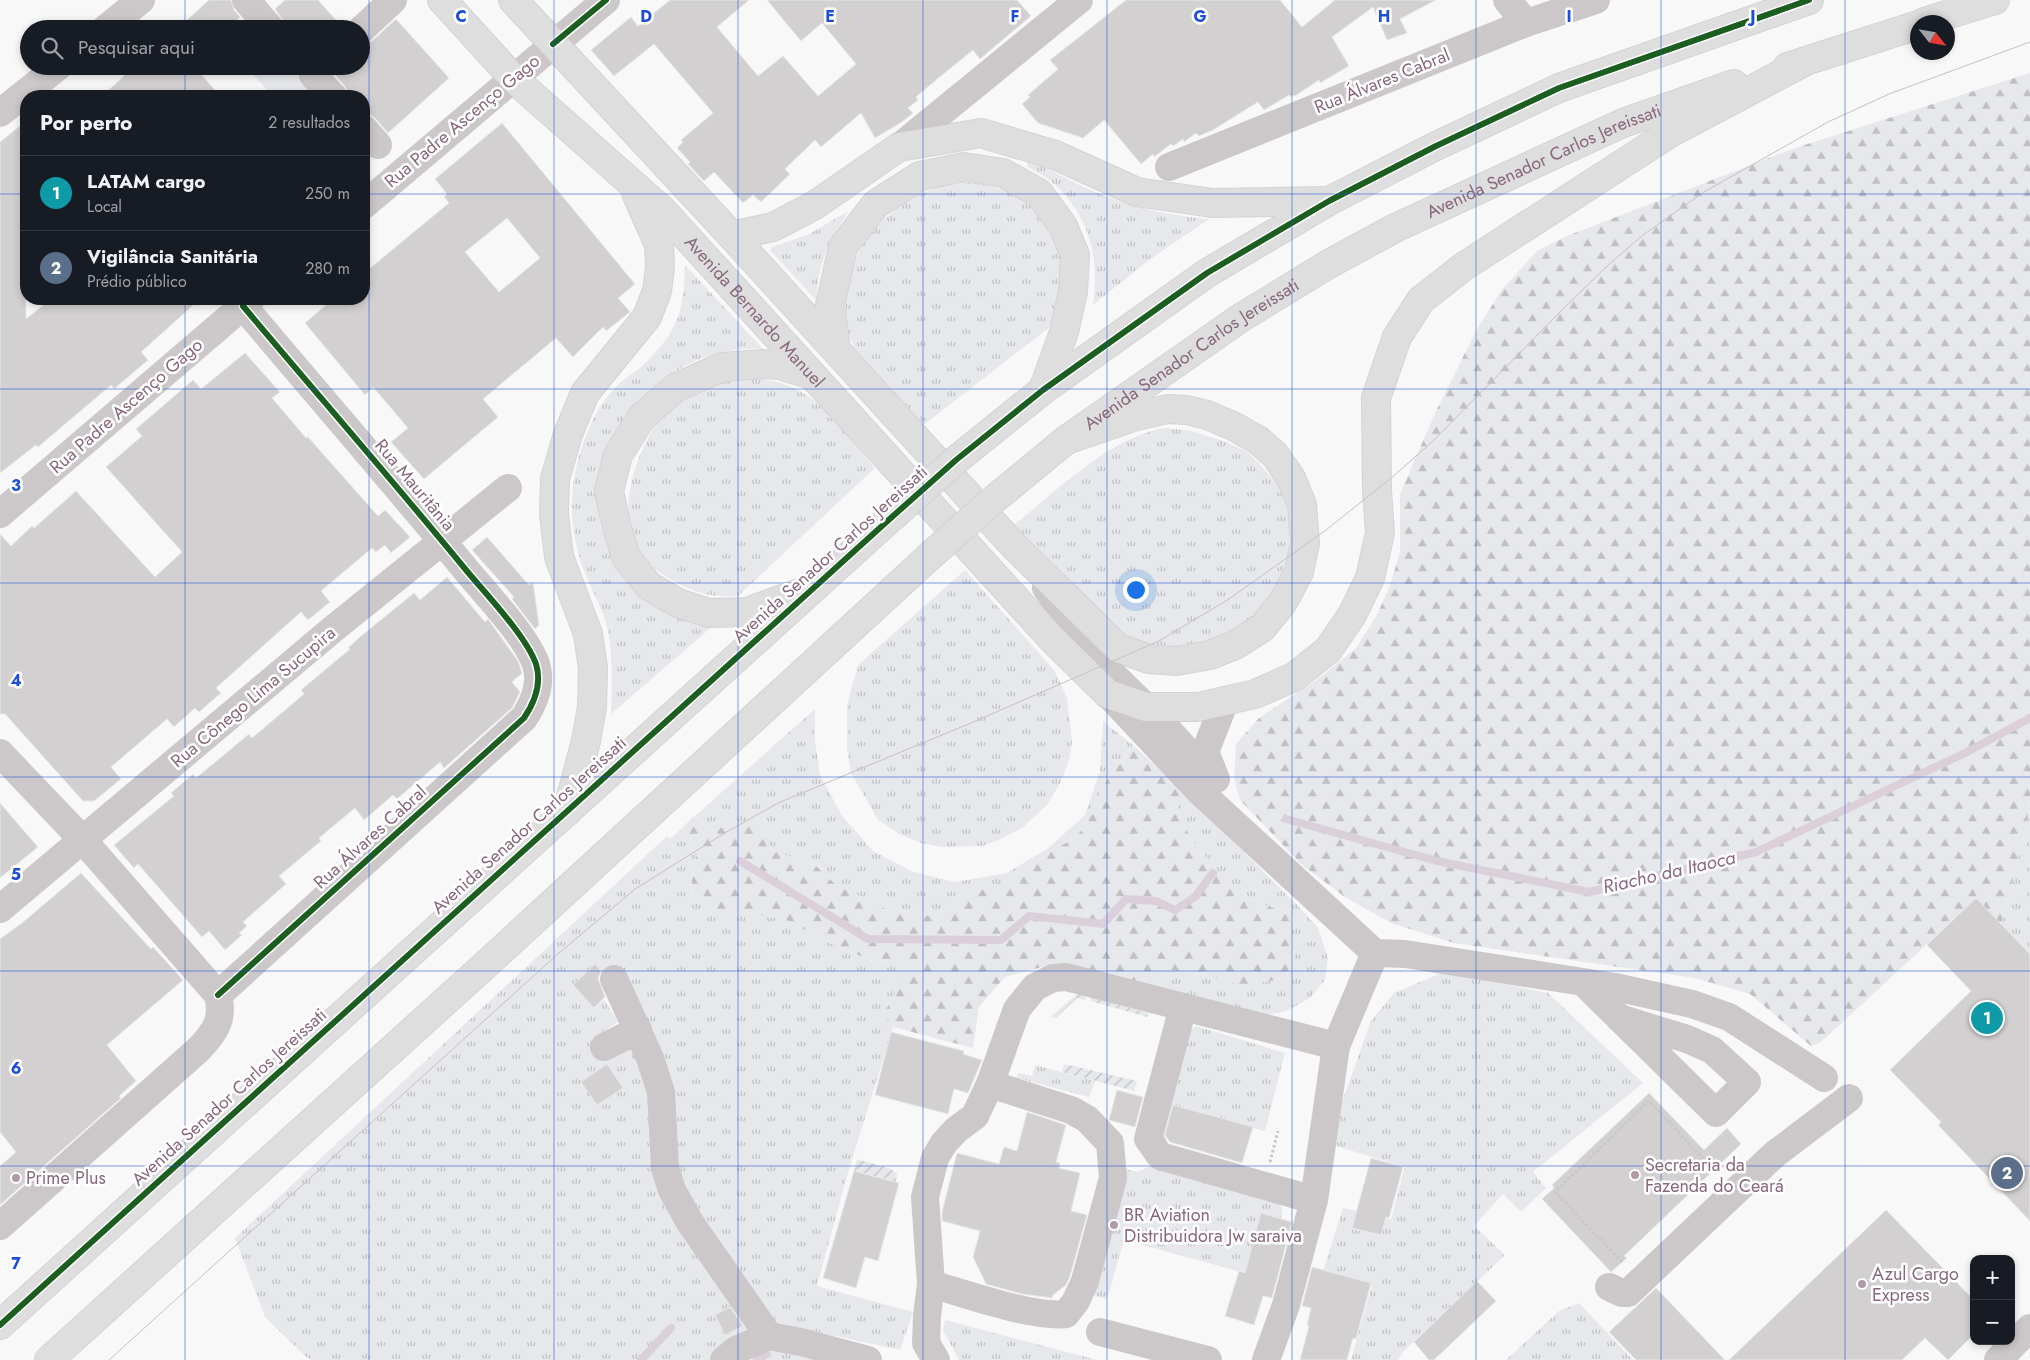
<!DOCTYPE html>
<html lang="pt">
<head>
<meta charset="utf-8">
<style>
	:root { --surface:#171b24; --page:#20242c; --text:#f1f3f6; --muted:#9ea1a6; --line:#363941; --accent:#b45309 }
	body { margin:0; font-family:Jost,sans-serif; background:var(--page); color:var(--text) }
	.controls { position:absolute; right:15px; bottom:15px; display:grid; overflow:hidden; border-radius:10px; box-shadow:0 2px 8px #0003 }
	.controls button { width:45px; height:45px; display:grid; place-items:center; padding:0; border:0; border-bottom:1px solid var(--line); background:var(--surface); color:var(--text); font:25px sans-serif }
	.compass { position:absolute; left:1910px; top:15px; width:45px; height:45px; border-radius:50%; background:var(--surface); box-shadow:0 2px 8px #0003; rotate:121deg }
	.you { position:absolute; left:1135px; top:589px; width:18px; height:18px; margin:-12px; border:4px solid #fff; border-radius:50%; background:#1a73e8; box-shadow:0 0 0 8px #1a73e833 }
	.badge { display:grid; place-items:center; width:32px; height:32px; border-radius:50%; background:var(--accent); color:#fff; font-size:16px; font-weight:700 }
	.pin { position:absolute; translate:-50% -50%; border:2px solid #fff; box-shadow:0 1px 5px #0006 }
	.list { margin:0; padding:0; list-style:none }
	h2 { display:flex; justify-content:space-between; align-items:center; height:65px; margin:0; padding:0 20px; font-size:21px }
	h2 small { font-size:16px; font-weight:400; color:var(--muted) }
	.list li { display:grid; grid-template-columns:32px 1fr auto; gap:15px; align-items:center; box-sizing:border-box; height:75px; padding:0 20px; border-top:1px solid var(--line) }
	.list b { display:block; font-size:19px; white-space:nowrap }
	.list p { margin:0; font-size:16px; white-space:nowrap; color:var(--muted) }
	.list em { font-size:16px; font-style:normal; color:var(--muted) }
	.icon { flex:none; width:28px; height:28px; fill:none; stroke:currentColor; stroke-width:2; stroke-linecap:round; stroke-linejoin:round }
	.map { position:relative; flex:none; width:2030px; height:1360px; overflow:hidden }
	.search { position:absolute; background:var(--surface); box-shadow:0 2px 8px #0003; left:20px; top:20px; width:350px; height:55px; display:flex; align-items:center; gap:12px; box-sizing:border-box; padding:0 18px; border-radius:28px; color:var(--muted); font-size:19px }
	.panel { position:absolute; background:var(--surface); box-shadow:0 2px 8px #0003; left:20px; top:90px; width:350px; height:215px; border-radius:20px }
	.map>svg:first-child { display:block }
</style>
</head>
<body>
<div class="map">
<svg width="2030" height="1360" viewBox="0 0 2030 1360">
	<defs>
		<pattern id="grass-tufts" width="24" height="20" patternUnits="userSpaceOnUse" patternTransform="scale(1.25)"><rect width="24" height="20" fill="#e6e8eb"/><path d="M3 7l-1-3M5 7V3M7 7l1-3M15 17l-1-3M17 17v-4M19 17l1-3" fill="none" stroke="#c0c0c3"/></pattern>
		<pattern id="forest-firs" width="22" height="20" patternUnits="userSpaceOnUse" patternTransform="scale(1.25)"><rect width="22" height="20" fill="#e6e8eb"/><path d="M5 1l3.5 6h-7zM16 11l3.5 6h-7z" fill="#c0c0c3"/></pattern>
		<pattern id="garden-furrows" width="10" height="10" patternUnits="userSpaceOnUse" patternTransform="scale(1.25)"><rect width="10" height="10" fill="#e6e8eb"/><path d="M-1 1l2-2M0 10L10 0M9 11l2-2" fill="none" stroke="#c0c0c3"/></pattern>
	</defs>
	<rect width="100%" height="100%" fill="#f8f8f8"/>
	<g fill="url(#grass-tufts)">
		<path d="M1028,161L1036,162C1095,196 1141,213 1209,219L1149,260L1093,305C1100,254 1088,211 1047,178C1041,174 1033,171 1027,166Z"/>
		<path d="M969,183C1025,187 1067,225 1062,284C1061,292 1062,303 1059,311C1057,316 1053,322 1050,327L922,426C902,404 867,371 853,345C846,332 845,312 846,297C850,247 888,205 935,188C945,184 958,184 969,183Z"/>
		<path d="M849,211C827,242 819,263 816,300L770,250L772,247L807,235Z"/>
		<path d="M685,265L763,349C705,345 649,378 620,426C613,437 606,447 603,460C601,469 602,480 601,490C600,502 598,516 601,528C608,548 619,567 633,583C656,611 678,622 714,625L611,714C612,686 613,659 608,631C604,611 593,594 586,575C571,540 568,501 577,464C584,435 599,401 621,382C627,377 634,373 640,368C655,355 671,336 678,317C684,301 684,282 685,265Z"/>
		<path d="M741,378C811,376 834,421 875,468L738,596C712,597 703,595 679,584C626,558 618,510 639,458C645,443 652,427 663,415C682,393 714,383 741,378Z"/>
		<path d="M1164,428L1187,430L1221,440L1248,452L1277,483L1285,499L1289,523V548L1287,564L1276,591L1240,633L1198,648L1139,645L1094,615L1014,525C1058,490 1107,439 1164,428Z"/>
		<path d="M965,570L1055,671L1067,698L1072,742L1069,760L1061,781L1048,804L1023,827L999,840L982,846L941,847L921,843L899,834L878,820L851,773L847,748V708L851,689L859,664Z"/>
		<path d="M815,709V741L820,775L842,816L873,851L913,872L955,882L1007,873L1047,849L1085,815L1100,771L1103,721L1133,745L1103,786L1088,821L1077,836L1008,879L958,900L934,918L919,913L888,910L835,884L816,866L773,851L739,821L712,831L695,816Z"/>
		<path d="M1186,794L1301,909L1318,928L1328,958L1325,980L1310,998L1284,1012L1262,1015L1150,986L1167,969L1218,978L1240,985L1277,980L1289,970L1294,957L1288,936L1292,924L1290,914L1262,904L1231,887L1190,838L1177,806Z"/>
		<path d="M2030,803V953L2001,925L2024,837Z"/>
		<path d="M683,827L699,848L691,871L693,899L719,911H740L786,920L838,947L873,961L913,963L884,1013L893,1027L847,1176L817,1286L913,1312L900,1350L772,1322L724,1261L690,1212L673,1169L672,1120L663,1084L618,974L607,979L596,966L574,987L595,1008L604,999L618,1022L591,1039L605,1058L628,1045L635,1050L647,1070L654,1096L657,1170L679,1219L708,1267L733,1297L750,1331L732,1341L713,1360H311L305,1356L265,1317L235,1238L667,836L670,839Z"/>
		<path d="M1444,972L1548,993L1643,1083L1533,1172L1546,1188L1521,1212L1503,1194L1474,1226L1505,1255L1403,1352L1398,1360H1351L1372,1285L1323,1271L1343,1208L1357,1211L1353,1229L1381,1235L1385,1218L1391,1219L1405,1167L1336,1146L1342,1102L1371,1021L1394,993Z"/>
		<path d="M1196,1026L1285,1053L1265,1131L1175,1107L1164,1146L1153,1135L1180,1038Z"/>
		<path d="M1035,1065L1095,1081L1089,1097L1017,1078L1018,1073L1032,1076Z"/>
		<path d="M1158,1163L1276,1198C1279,1202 1283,1206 1282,1212C1282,1230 1256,1258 1245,1273L1124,1240L1107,1299L1091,1295L1125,1169L1137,1172Z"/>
		<path d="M1579,1303L1633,1360H1506L1559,1311Z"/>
		<path d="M945,1320L1097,1360H959L943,1330Z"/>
		<path d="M768,1349L784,1350L817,1360H750Z"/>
	</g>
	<g fill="url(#forest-firs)">
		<path d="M2030,73V803L2024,837L2001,925L1976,899L1821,1042L1811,1046L1750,994L1695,978L1454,943L1391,923L1345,897L1302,865L1240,800L1234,779L1236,744L1259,718L1318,679L1356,648L1377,615L1391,583L1400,551V494L1436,411L1476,331L1501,291L1537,251L1567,236L1792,149Z"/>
		<path d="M1133,745L1186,794L1177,806L1190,838L1231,887L1262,904L1290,914L1293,924L1288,936L1300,950L1294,957L1289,970L1277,980L1261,982L1240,985L1218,978L1167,969L1150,986L1057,963L1005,977L979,1007L973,1048L893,1027L884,1013L912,963L873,961L838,947L786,920L740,911H719L693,899L691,871L699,848L683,827L694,816L712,831L739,821L761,830L773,851L816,866L835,884L888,910L919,913L934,918L958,900L1008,879L1077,836L1088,821L1103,786Z"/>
	</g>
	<g fill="url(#garden-furrows)">
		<path d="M1077,994L1086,996L1085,1000L1077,998L1056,1018L1050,1017Z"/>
		<path d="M1092,997L1148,1013L1147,1017L1090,1001Z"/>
		<path d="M1065,1064L1137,1081L1134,1091L1062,1072Z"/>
		<path d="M857,1159L891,1169L897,1174L896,1182L854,1171Z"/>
	</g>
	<path fill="#e6e8eb" d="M254,66H290L309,88L300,96H273L249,70Z"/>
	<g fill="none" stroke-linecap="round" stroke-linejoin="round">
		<g stroke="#dbd0d9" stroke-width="8">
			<path d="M1286,819L1437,861L1589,892L1756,852L1967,752L2030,718"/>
			<path d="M740,861L868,939L1001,940L1029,916L1103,924L1126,899L1156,901L1175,910L1195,897L1213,873"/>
			<path d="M641,1360L671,1328"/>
			<path d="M757,1360L767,1354"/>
		</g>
	</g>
	<g fill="#d3d0d2" stroke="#e8e8e8" fill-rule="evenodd">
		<path d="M209,0H231L234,10L240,17L228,29H177Z"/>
		<path d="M285,0H318L344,29H289L275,9Z"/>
		<path d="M670,0H749L717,27L758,76L783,56L818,96L856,64L822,23L801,41L767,0H1017L1031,16L980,59L973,50L936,80L916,97L918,100L908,108L913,113L902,122L875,138L861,113L821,147L815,140L785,169L790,174L761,202L753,195L743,203L714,172L704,181L688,164L690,162L677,148L683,142L681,140L713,113L654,44L614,76L591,50L631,17L638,26Z"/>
		<path d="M1126,0H1280L1302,27L1335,0H1436L1400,19L1407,33L1387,40L1373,7L1332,37L1349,66L1320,83L1319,80L1295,96L1294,95L1290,97L1289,95L1264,110L1258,102L1213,130L1199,136L1196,133L1184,142L1183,139L1173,146L1171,144L1154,157L1153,154L1141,164L1104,120L1083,138L1038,123L1022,104L1030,97L1028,95L1058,69L1050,60Z"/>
		<path d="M396,19L449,78L388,133L375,118L369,114H364V96H351L344,85L335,75L338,66H361V45L372,41Z"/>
		<path d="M135,66H194L220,96H102Z"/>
		<path d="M26,121V319L51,299H200L141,352L148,360L114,389L111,385L38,447L36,445L0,473V142Z"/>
		<path d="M502,123L635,284L618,298L630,312L606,331L603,327L573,357L556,338L483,399L498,417L424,479L391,442L408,428L373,387L365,395L305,323L333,299H364V273L449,203L444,197L447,194L435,179ZM507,218L540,258L499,292L465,252Z"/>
		<path d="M245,353L280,392L272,398L306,438L308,437L378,516L385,510L410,537L391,553L385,545L376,552L372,548L321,591L330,602L308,620L301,612L216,688L221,693L199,712L195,708L174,727L167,719L111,767L121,779L94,801H83L5,714H0V534L11,546L32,526L34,528L76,491L155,577L182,552L106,467L142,436L136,429L193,380L201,389Z"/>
		<path d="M487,537L529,585L533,582L539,625L535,629L512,599L514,597L472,550Z"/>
		<path d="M447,577L485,622L488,619L518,661L522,673L512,682L520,692L512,708L444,768L440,762L397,799L393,795L364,820L355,808L319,838L321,841L279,876L286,884L243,922L247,926L239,933L242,935L225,950L209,931L202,937L138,864L134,868L114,845L174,796L171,793L193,774L196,778L249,734L252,738L304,694L301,690L350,649L348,648L361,636L414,593L420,600Z"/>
		<path d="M0,803L38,847L0,878Z"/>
		<path d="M81,873L151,949L153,947L183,980L107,1045L136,1081L119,1096L121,1098L0,1205V1166L16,1152L0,1132V939L22,923Z"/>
		<path d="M1976,898L2030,954V1221L1938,1125L1941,1122L1890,1070L1971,991L1927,945Z"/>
		<path d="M595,964L601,971L598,978L605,997L594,1008L573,985Z"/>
		<path d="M891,1032L964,1051L963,1054L982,1060L968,1093L954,1089L948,1114L875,1095Z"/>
		<path d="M607,1064L623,1088L597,1105L581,1082Z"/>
		<path d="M1117,1090L1143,1097L1135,1127L1109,1120Z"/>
		<path d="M1649,1093L1704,1150L1727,1128L1741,1144L1624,1256L1627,1258L1611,1272L1542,1199L1554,1188L1552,1185Z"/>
		<path d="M1173,1105L1253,1127L1242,1163L1170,1142L1165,1135Z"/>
		<path d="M1027,1112L1066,1125L1056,1162L1060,1163L1059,1168L1080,1173L1071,1211L1087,1215L1070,1276L1066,1285L1053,1295L1052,1298L1022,1294L986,1284L973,1257L980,1231L942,1221V1212L957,1153L999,1164L1004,1147L1017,1151Z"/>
		<path d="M1371,1158L1403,1167L1389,1218L1386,1217L1381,1235L1352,1228Z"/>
		<path d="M854,1171L899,1183L878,1261L865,1257L856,1288L823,1278Z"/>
		<path d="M1886,1210L1974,1300V1334L1948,1360L1925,1338L1902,1360H1729Z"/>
		<path d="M1261,1213L1292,1222L1272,1298L1263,1296L1254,1325L1225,1316L1239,1271L1245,1273Z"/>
		<path d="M1312,1267L1371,1283L1356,1339L1353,1338L1347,1360H1300L1309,1326L1307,1325L1311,1308L1302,1306Z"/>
		<path d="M1477,1281L1496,1301L1434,1360H1429L1414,1342Z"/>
		<path d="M1656,1288L1725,1360H1636L1609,1332Z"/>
		<path d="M730,1307L743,1326L725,1335L715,1315Z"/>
	</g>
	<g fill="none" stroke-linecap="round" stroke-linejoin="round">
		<defs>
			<g id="major">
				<path id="s1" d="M442,0L514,79L663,211L1052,639L1108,694L1146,707H1198L1255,694L1294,677L1328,650L1352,615L1370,578L1380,533L1377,491L1376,398L1397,337L1421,300L1463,267L1670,133L1804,62"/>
				<path d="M513,0L732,236L1014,546L1118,648L1149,659L1176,661L1210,655L1235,645L1262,628L1283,602L1299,572L1305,543L1302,505L1291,478L1275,455L1258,440L1233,426L1207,415L1187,410L1168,409L1133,417L1066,440"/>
				<path d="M1924,22L1995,0"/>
				<path d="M1787,67L1918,25"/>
				<path d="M732,236L773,227L815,205L899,147L981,133L1055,155L1137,192L1212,203L1327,201"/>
				<path d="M836,350L830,305L843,247L876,204L920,176L964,167L1003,173L1039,193L1063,226L1075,255L1073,292L1064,332L1043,390"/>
				<path d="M956,460L1043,390L1207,273L1329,201L1436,146L1559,88L1809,0"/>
				<path id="s2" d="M992,501L1066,440L1239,319L1327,265L1395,228L1623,123L1734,84"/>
				<path d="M802,592L747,612L709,613L678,603L649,586L626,557L616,524L609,491L618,455L641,418L675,388L722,367L763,364L779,365L812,375"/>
				<path d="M567,812L586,741L592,707L593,668L588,634L559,557L554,514L555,479L568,434L585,393L647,317L657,291L660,267L659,245L636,193"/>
				<path d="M0,1325L893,516"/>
				<path d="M49,1360L493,958L930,556"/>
			</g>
		</defs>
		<use href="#major" stroke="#d5d3d4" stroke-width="30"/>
		<g stroke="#c9c7c8" stroke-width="3" stroke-dasharray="2.5 2.5" stroke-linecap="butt">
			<path d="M1270,1162L1278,1131"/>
			<path d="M1622,1262L1555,1192L1649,1101L1717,1173"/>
		</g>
		<g stroke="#ccc8ca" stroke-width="28">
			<path d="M246,0L271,29"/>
			<path d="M1507,0L1526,23"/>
			<path d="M105,29L141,0"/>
			<path d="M361,30L393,0"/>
			<path d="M323,66L313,75L333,96"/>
			<path d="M0,113L59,66"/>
			<path d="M364,129L378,145"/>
			<path d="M899,147L1079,0"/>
			<path d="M1169,167L1526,23L1596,0"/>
			<path d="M364,205L606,0"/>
			<path d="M0,514L251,299"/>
			<path d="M1046,588L1102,664L1163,724L1209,776"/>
			<path d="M1108,694L1199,791L1375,953L1405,954L1615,987L1692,1004L1729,1017L1824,1078"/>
			<path d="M0,753L82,839L218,995C224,1019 216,1031 199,1049L0,1226"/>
			<path d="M1216,779L1205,752L1225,701"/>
			<path d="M0,909L333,629L508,488"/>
			<path d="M614,979L650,1058L661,1092L665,1168L672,1190L689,1221L769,1336"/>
			<path d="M1584,983L1716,1113L1747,1082L1712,1050L1687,1039L1619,1018"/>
			<path d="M218,995L524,718C534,703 542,683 536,664C526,636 486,594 466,570C393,481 317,394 243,306"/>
			<path d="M1183,1007L1148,1139L1160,1156L1314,1200"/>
			<path d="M604,1047L638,1030"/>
			<path d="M931,1284C965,1294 1034,1318 1066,1314L1076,1301L1085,1281L1113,1178L1110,1143L1087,1119L1071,1110L990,1084"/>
			<path d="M1609,1287L1622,1293H1628L1775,1154L1849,1098"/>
			<path d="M1100,1332L1208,1360"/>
			<path d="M724,1360L736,1350L769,1336L801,1342L868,1360"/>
			<path d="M936,1360L926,1343L927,1316L931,1284L925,1197L935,1158L944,1143L956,1130L975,1116L990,1084L1017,1009L1035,987L1053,978L1066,977L1336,1046"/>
			<path d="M1266,1360L1286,1305L1314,1200L1336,1046L1375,953"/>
			<path d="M1998,1360L2030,1328"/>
		</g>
		<use href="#major" stroke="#dfdede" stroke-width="28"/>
		<path stroke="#c3c1c2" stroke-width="1" d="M109,1360L559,953L635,889L723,834L778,803L971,723L1159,641L1229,599L1326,530L1390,479L1432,442L1557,315L1606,267L1643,235L1704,192L1828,122L1889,94L2030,42"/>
		<defs>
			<g id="major-bridge">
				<path d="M893,516L956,460"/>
				<path d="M930,556L992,501"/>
			</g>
		</defs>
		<use href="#major-bridge" stroke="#d5d3d4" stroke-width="30" stroke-linecap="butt"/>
		<use href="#major-bridge" stroke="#dfdede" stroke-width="28"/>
		<defs>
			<g id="cycleway">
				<path d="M553,44L606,0"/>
				<path d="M218,995L524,718C534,703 542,683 536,664C526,636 486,594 466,570C393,481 317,394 243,306"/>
				<path d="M0,1325L893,516L956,460L1043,390L1207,273L1329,201L1436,146L1559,88L1809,0"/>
			</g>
		</defs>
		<use href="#cycleway" stroke="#fff" stroke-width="9"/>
		<use href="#cycleway" stroke="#1b5e20" stroke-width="6"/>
	</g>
	<path fill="none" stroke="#1d4ed8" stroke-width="1" stroke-opacity="0.55" d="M185,0V29M369,0V1360M554,0V1360M738,0V1360M923,0V1360M1107,0V1360M1292,0V1360M1476,0V1360M1661,0V1360M1845,0V1360M185,66V96M0,194H26M364,194H2030M185,299V1360M0,389H2030M0,583H2030M0,777H2030M0,971H2030M0,1166H2030"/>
	<g fill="#af9aa7" stroke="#fff" stroke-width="2">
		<circle cx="1635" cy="1175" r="5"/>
		<circle cx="16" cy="1178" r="5"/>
		<circle cx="1114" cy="1225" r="5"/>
		<circle cx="1862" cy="1284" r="5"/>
	</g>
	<g text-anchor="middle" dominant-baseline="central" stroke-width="5" stroke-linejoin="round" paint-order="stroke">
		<g font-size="18" fill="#88687c" stroke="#fff">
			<text transform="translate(1382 81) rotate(-22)">Rua Álvares Cabral</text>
			<text transform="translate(462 121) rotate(-40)">Rua Padre Ascenço Gago</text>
			<text stroke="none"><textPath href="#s2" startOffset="651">Avenida Senador Carlos Jereissati</textPath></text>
			<text stroke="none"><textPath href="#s1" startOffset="442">Avenida Bernardo Manuel</textPath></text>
			<text stroke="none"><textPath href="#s2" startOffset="248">Avenida Senador Carlos Jereissati</textPath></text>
			<text transform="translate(126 406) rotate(-41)">Rua Padre Ascenço Gago</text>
			<text transform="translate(415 485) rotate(50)">Rua Mauritânia</text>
			<text transform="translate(830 554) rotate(-42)">Avenida Senador Carlos Jereissati</text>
			<text transform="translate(253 697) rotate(-40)">Rua Cônego Lima Sucupira</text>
			<text transform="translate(529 825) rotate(-42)">Avenida Senador Carlos Jereissati</text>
			<text transform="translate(370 837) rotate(-42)">Rua Álvares Cabral</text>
			<text transform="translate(229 1097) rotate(-42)">Avenida Senador Carlos Jereissati</text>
		</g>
		<g font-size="18" fill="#88687c" stroke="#fff" text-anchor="start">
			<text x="1645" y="1165">Secretaria da<tspan x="1645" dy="21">Fazenda do Ceará</tspan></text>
			<text x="26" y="1178">Prime Plus</text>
			<text x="1124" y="1215">BR Aviation<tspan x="1124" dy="21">Distribuidora Jw saraiva</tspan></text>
			<text x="1872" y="1274">Azul Cargo<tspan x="1872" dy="21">Express</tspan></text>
		</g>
		<g font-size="19" font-style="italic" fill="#8a6984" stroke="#fff">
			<text transform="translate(1669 872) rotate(-13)">Riacho da Itaoca</text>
		</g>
	</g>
	<g font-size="16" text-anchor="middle" font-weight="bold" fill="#1d4ed8" stroke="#fff" stroke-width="5" stroke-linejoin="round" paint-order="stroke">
		<text x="461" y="22">C</text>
		<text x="646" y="22">D</text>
		<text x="830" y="22">E</text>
		<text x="1015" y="22">F</text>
		<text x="1200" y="22">G</text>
		<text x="1384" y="22">H</text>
		<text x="1569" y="22">I</text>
		<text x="1753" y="22">J</text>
		<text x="16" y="491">3</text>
		<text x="16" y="686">4</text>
		<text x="16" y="880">5</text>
		<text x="16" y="1074">6</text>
		<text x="16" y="1269">7</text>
	</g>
</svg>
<div class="controls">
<button>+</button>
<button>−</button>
</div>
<svg class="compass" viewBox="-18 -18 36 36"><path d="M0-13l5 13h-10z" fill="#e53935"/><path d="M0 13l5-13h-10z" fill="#9ea1a6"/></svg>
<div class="you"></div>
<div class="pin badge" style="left:1987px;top:1018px;background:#0f9aa8">1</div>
<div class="pin badge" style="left:2007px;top:1173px;background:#5c6f8a">2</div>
<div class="search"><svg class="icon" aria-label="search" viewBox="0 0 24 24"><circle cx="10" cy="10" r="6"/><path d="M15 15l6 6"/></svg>Pesquisar aqui</div>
<section class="panel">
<h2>Por perto<small>2 resultados</small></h2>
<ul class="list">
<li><span class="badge" style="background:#0f9aa8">1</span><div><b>LATAM cargo</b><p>Local</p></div><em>250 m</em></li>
<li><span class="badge" style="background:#5c6f8a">2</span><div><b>Vigilância Sanitária</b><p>Prédio público</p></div><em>280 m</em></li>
</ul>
</section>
</div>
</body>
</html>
